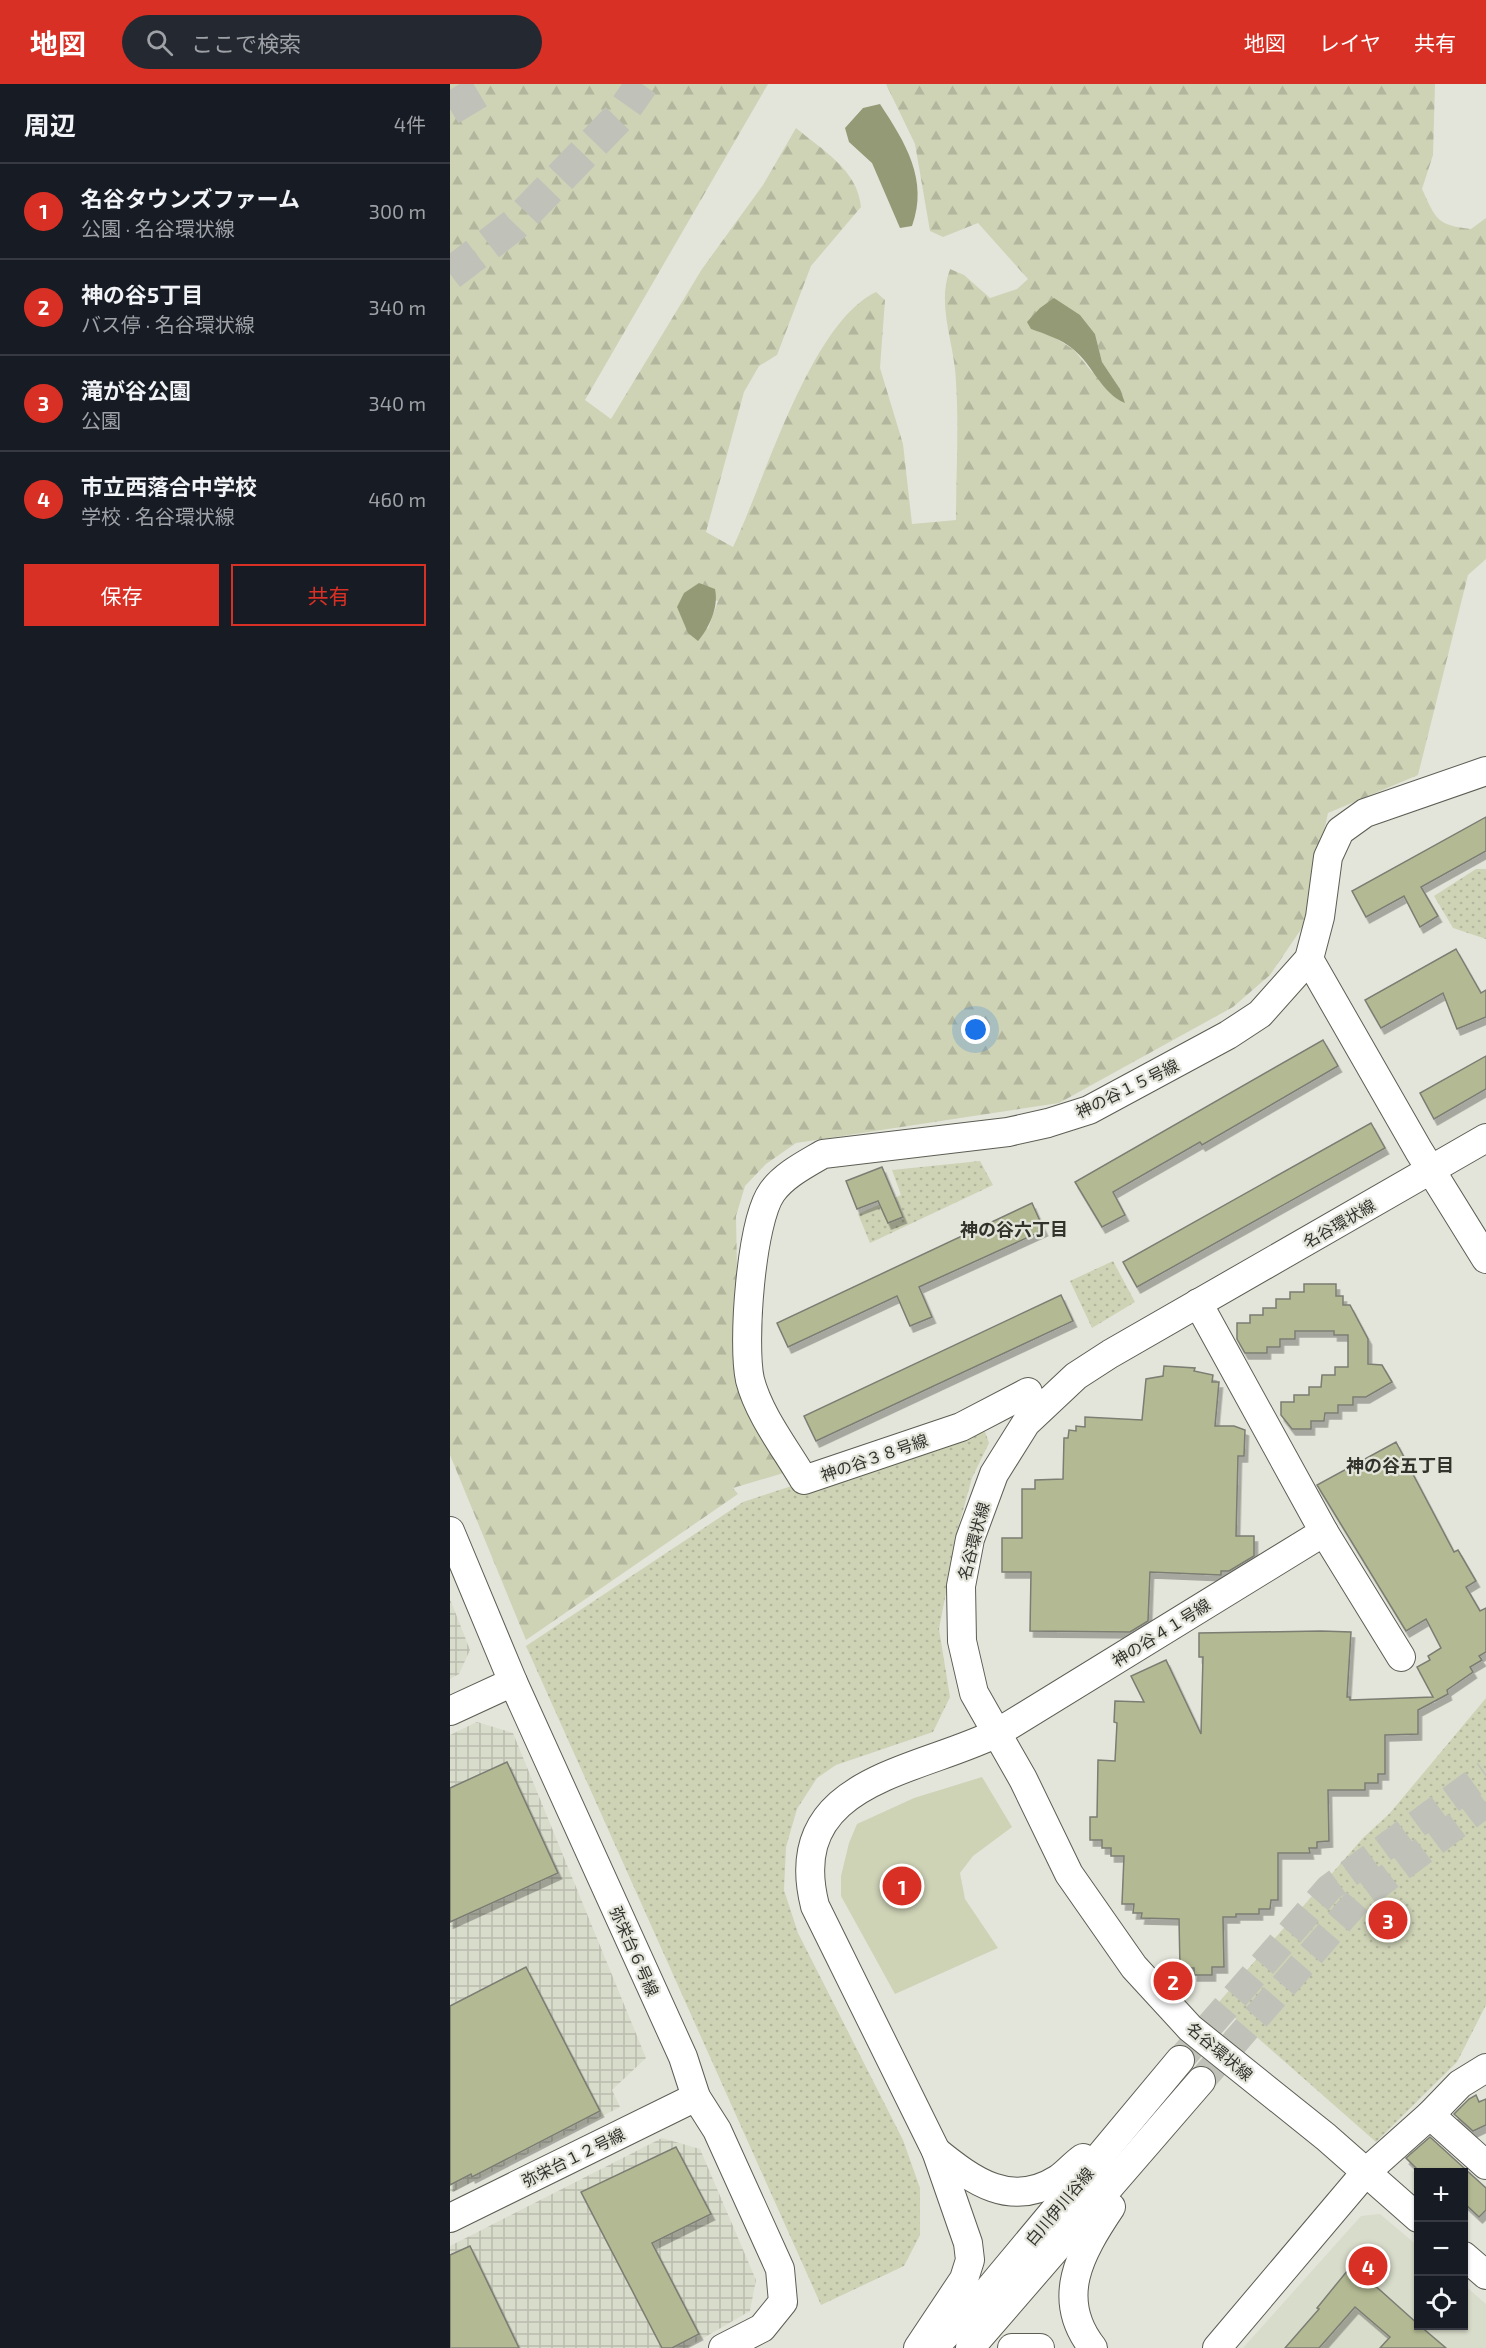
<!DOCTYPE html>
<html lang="ja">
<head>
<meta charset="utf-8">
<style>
	:root { --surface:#171b24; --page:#242831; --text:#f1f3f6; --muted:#9ea1a6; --line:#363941; --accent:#d93025 }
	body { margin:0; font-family:"Exo 2","Noto Sans JP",sans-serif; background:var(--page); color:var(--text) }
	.controls { position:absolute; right:18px; bottom:18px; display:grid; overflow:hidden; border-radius:0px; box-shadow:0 2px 4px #0004 }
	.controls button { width:54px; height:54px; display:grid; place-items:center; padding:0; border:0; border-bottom:2px solid var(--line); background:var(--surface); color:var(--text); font:30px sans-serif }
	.you { position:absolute; left:526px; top:946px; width:21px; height:21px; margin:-15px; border:4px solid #fff; border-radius:50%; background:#1a73e8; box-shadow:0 0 0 9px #1a73e833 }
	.badge { display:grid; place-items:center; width:39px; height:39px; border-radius:50%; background:var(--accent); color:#fff; font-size:20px; font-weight:700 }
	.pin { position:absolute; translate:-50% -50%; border:3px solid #fff; box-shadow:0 2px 6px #0006 }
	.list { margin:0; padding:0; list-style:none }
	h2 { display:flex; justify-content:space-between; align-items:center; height:78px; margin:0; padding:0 24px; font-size:26px }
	h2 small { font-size:20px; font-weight:400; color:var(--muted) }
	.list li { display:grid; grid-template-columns:39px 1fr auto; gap:18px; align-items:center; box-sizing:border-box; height:96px; padding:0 24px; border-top:2px solid var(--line) }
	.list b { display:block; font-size:22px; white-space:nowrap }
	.list p { margin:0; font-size:20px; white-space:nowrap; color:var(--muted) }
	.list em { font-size:20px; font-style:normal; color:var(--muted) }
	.actions { display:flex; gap:12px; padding:18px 24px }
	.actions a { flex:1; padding:14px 0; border:2px solid var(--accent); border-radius:0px; text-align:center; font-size:21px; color:var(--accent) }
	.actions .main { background:var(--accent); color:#fff }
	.icon { flex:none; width:33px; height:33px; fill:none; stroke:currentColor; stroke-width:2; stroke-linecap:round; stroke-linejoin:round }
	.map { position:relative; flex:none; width:1036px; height:2264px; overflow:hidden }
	header { display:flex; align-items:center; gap:36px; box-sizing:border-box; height:84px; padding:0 30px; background:var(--accent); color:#fff }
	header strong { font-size:28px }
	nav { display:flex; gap:33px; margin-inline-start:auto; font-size:21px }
	.search { width:420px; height:54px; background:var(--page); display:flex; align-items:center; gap:15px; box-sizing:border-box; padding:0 21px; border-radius:33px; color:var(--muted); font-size:22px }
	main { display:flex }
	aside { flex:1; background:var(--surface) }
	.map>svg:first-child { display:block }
</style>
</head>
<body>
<header>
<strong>地図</strong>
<div class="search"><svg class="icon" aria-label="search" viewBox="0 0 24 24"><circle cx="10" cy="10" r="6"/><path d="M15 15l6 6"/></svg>ここで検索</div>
<nav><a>地図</a><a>レイヤ</a><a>共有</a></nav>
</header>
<main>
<aside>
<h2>周辺<small>4件</small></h2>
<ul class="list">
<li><span class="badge">1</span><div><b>名谷タウンズファーム</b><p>公園 · 名谷環状線</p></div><em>300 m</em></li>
<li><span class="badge">2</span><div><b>神の谷5丁目</b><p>バス停 · 名谷環状線</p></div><em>340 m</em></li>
<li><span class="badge">3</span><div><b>滝が谷公園</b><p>公園</p></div><em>340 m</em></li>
<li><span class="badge">4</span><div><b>市立西落合中学校</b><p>学校 · 名谷環状線</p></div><em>460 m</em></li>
</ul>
<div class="actions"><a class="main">保存</a><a>共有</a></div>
</aside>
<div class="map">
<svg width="1036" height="2264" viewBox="0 0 1036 2264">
	<defs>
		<pattern id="industrial-grid" width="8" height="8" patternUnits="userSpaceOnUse" patternTransform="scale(1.5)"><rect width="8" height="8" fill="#d8dcca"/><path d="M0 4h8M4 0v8" fill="none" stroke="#babdae"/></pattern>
		<pattern id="grass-dots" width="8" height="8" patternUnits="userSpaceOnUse" patternTransform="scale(1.5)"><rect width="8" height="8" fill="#ced3b6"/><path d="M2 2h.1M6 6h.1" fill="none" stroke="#b1b69d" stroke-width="1.8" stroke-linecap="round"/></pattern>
		<pattern id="forest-firs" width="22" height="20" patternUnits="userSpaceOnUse" patternTransform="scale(1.5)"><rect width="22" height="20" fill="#ced3b6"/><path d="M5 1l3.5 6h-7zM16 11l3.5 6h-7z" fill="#b1b69d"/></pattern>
		<filter id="shadow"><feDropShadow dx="3.5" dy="6" stdDeviation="0" flood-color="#0004"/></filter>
	</defs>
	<rect width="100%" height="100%" fill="#e3e5da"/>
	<path fill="#d8dcca" d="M930,2130L968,2162V2242H1014V2201L1036,2220V2264H793L911,2132Z"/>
	<g fill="url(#industrial-grid)">
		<path d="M0,1515L20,1566L9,1590L0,1595Z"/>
		<path d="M27,1638L63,1649L196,1974L162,2006L170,2023L0,2109V1651Z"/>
		<path d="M212,2054L250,2065L306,2196L300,2227L236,2264H0V2162Z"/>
	</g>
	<g fill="url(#grass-dots)">
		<path d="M1026,785H1036V855L1003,844L984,812Z"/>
		<path d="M530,1077L543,1101L420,1159L408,1130L451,1111L442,1086Z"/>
		<path d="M663,1177L685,1218L642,1244L620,1197Z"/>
		<path d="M532,1339L539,1359L522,1394L509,1441L489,1545L500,1613L483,1648L386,1681L367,1694L347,1725L336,1763L334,1806L348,1849L453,2056L470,2104V2151L454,2182L371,2221L76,1562L293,1418Z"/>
		<path d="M1036,1614V1921L1007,1978L926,2058L768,1919L913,1754L940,1729Z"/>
	</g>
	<path fill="url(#forest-firs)" fill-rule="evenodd" d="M0,0H318L135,316L161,335L252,185L313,101L346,44C372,66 408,86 411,123L361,182L327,271L309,282L294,308L256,448L283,463C314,399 360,239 426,208L435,216L430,284L453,360L462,440L506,436C506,390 509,344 506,298C505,260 486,222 500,185L514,191L540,214L567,205L578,195L528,139L493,153L480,147L465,60L436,0H985L983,71L972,105C986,135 986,141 1021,145L1036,134V475L1018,491L968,691L878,729L854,841L820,891L783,923L609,1019L346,1059L316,1080L295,1102L286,1132L289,1294L337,1388L283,1404L288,1410L76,1556L0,1371ZM630,231L645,250L652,278L670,305L642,288L624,266L604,253L581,245ZM234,509L268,517L258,545Z"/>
	<path fill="#ced3b6" d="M532,1693L562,1743L523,1772L510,1789L515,1815L548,1864L445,1910L391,1812V1792L399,1759L407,1740L464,1714Z"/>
	<g fill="#949a75">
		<path d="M430,20C455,58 479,96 462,142L450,144L422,79L399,58L395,44L413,24Z"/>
		<path d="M604,214L630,231L645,250L652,278L670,305L675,319C651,309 643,281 623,265C611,255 595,250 581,245L577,238L590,224Z"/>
		<path d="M249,499L265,505C269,523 259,544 248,557L238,549L227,523L234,509Z"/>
	</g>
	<g fill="#b3ba93" stroke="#7b7d73" stroke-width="1.5" filter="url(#shadow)">
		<path d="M1036,733V767L971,803L988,832L970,843L954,812L916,833L902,807Z"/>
		<path d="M1006,865L1031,909L1036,906V933L1007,945L993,909L931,944L915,916Z"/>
		<path d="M873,956L888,982L752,1061L750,1058L663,1108L675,1131L652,1143L625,1098Z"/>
		<path d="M1036,972V1005L984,1035L970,1009Z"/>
		<path d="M921,1039L935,1064L687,1203L673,1178Z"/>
		<path d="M432,1083L453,1133L438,1139L428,1117L407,1125L396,1097Z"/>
		<path d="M582,1119L594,1146L469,1203L482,1233L460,1242L447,1212L338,1263L327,1239Z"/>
		<path d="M854,1200H886V1212H893V1221H900L918,1255V1280L932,1281L942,1298L916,1313H903V1321H888V1329H875L874,1337H861V1345H842L831,1331V1318H844V1311H859V1303H871L872,1291H885V1283H898V1251H884V1247H845V1255H830V1263H817V1269H795L787,1255V1239H800V1231H813V1224H826V1215H840V1208H854Z"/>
		<path d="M611,1211L623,1237L366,1357L354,1332Z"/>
		<path d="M714,1282L745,1284L744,1287L763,1291L762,1298H769L765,1342H784L795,1346L794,1372H788L786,1452H804V1472L779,1487H771V1491L700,1488L698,1537L680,1548L580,1547L581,1488H552V1454H572V1405H585V1396L613,1395L614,1354H618L619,1346L626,1347V1342L635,1343V1333L692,1336L696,1295L713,1292Z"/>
		<path d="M946,1358L1004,1468L1008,1466L1026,1497L1016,1503L1030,1527L1036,1524V1568L1029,1572L1032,1576L1020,1583L1023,1588L997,1606L998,1610L968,1626V1650L935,1651V1690H928V1699H915V1706H878L879,1757L867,1758V1764H859L860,1769H828V1816H821L820,1825H809V1830H786V1833H773L774,1883H762V1891H744V1884H730L729,1835L691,1834L692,1829H683L684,1820H672L674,1772H661V1764H652V1756H640V1733H647L648,1676L665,1677L667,1639L664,1638L665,1617L694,1618L681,1592L716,1576L751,1650L753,1573H749V1549L871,1547L901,1548L897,1613H900V1616L983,1613L967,1583L980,1576L978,1572L991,1564L976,1535L956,1547L867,1401Z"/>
		<path d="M57,1678L108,1789L0,1838V1704Z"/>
		<path d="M76,1883L150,2027L22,2093L21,2090L0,2101V1922Z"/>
		<path d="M1026,2011L1029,2018L1036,2015V2041L1023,2047L1004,2030L1019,2015Z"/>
		<path d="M980,2053L1036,2104V2126L1029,2133L1014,2119V2088H970L956,2074Z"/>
		<path d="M226,2063L261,2130L202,2159L249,2250L222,2264H212L131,2108Z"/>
		<path d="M20,2162L69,2264H0V2171Z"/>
		<path d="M902,2181L969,2241L996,2264H930L940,2253L905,2223L869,2264H835L869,2225L867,2224Z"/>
	</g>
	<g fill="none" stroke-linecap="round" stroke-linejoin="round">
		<g stroke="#c0c1b8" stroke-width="28" stroke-dasharray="28 14" stroke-linecap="butt">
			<path d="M730,1976L879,1804L1036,1690"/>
			<path d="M751,1997L908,1816L1036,1719"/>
		</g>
		<g stroke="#c0c1b8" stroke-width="33" stroke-dasharray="33 16" stroke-linecap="butt">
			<path d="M0,25L42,0"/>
			<path d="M0,190L64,141L169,33L192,0"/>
		</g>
		<defs>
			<g id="minor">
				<path d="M859,875L969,1067L1036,1175"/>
				<path d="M578,1308L511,1343L354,1396C336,1365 309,1331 300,1296C292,1260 301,1137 322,1108C334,1091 356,1080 373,1070L558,1048L598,1039L639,1026L778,951L810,930L859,875L870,833L878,773L890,747L915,729L1036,687"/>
				<path d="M0,1447L63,1598L233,1973L246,2013L267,2046L330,2185L333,2218L312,2244L273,2264"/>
				<path d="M874,1448L951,1573"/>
				<path d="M0,1627L63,1598"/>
				<path d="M980,2031L1036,2081"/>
				<path d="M486,2067C523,2097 561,2125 608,2095C617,2089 624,2080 633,2074"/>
				<path d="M0,2134L246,2013"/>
				<path d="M968,2134L876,2053L740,1944L684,1883L619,1790L573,1695L524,1609L512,1557L511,1502L520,1455L544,1390L576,1339L626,1292L660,1270L1036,1054"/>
				<path d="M1014,2172L1036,2191"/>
				<path d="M493,2254L540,2204L730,1976"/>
				<path d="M468,2264L514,2195L520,2176L518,2159L486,2067L365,1822C333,1696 466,1689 547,1649L874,1448L748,1219"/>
				<path d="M520,2264L751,1997"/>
				<path d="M562,2264H590"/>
				<path d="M643,2264C604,2215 630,2169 661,2123"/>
				<path d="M767,2264L915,2089L980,2031L1010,2000L1036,1984"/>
			</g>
		</defs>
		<use href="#minor" stroke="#5c5e54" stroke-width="30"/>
		<use href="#minor" stroke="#fff" stroke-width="28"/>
	</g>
	<g text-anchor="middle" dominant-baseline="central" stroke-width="4.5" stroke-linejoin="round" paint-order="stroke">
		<g font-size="16" fill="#32322e" stroke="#e3e5da">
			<text transform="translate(677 1004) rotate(-26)">神の谷１５号線</text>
			<text transform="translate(889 1139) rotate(-30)">名谷環状線</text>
			<text transform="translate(424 1373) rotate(-19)">神の谷３８号線</text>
			<text transform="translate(523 1457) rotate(-75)">名谷環状線</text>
			<text transform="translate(711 1548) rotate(-32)">神の谷４１号線</text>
			<text transform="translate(185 1867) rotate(66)">弥栄台６号線</text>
			<text transform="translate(770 1967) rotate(40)">名谷環状線</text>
			<text transform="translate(123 2073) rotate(-26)">弥栄台１２号線</text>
			<text transform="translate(609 2122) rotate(-50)">白川伊川谷線</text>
		</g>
		<g font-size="18" font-weight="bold" fill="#32332b" stroke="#e3e5da">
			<text x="564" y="1145">神の谷六丁目</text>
			<text x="950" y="1381">神の谷五丁目</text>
		</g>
	</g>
</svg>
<div class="controls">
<button>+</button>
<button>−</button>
<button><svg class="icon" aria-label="locate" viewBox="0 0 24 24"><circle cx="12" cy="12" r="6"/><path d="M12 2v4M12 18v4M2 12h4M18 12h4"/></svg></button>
</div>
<div class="you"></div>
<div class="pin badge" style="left:452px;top:1802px">1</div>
<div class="pin badge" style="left:723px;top:1897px">2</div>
<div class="pin badge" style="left:938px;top:1836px">3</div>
<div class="pin badge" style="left:918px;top:2182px">4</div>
</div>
</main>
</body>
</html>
